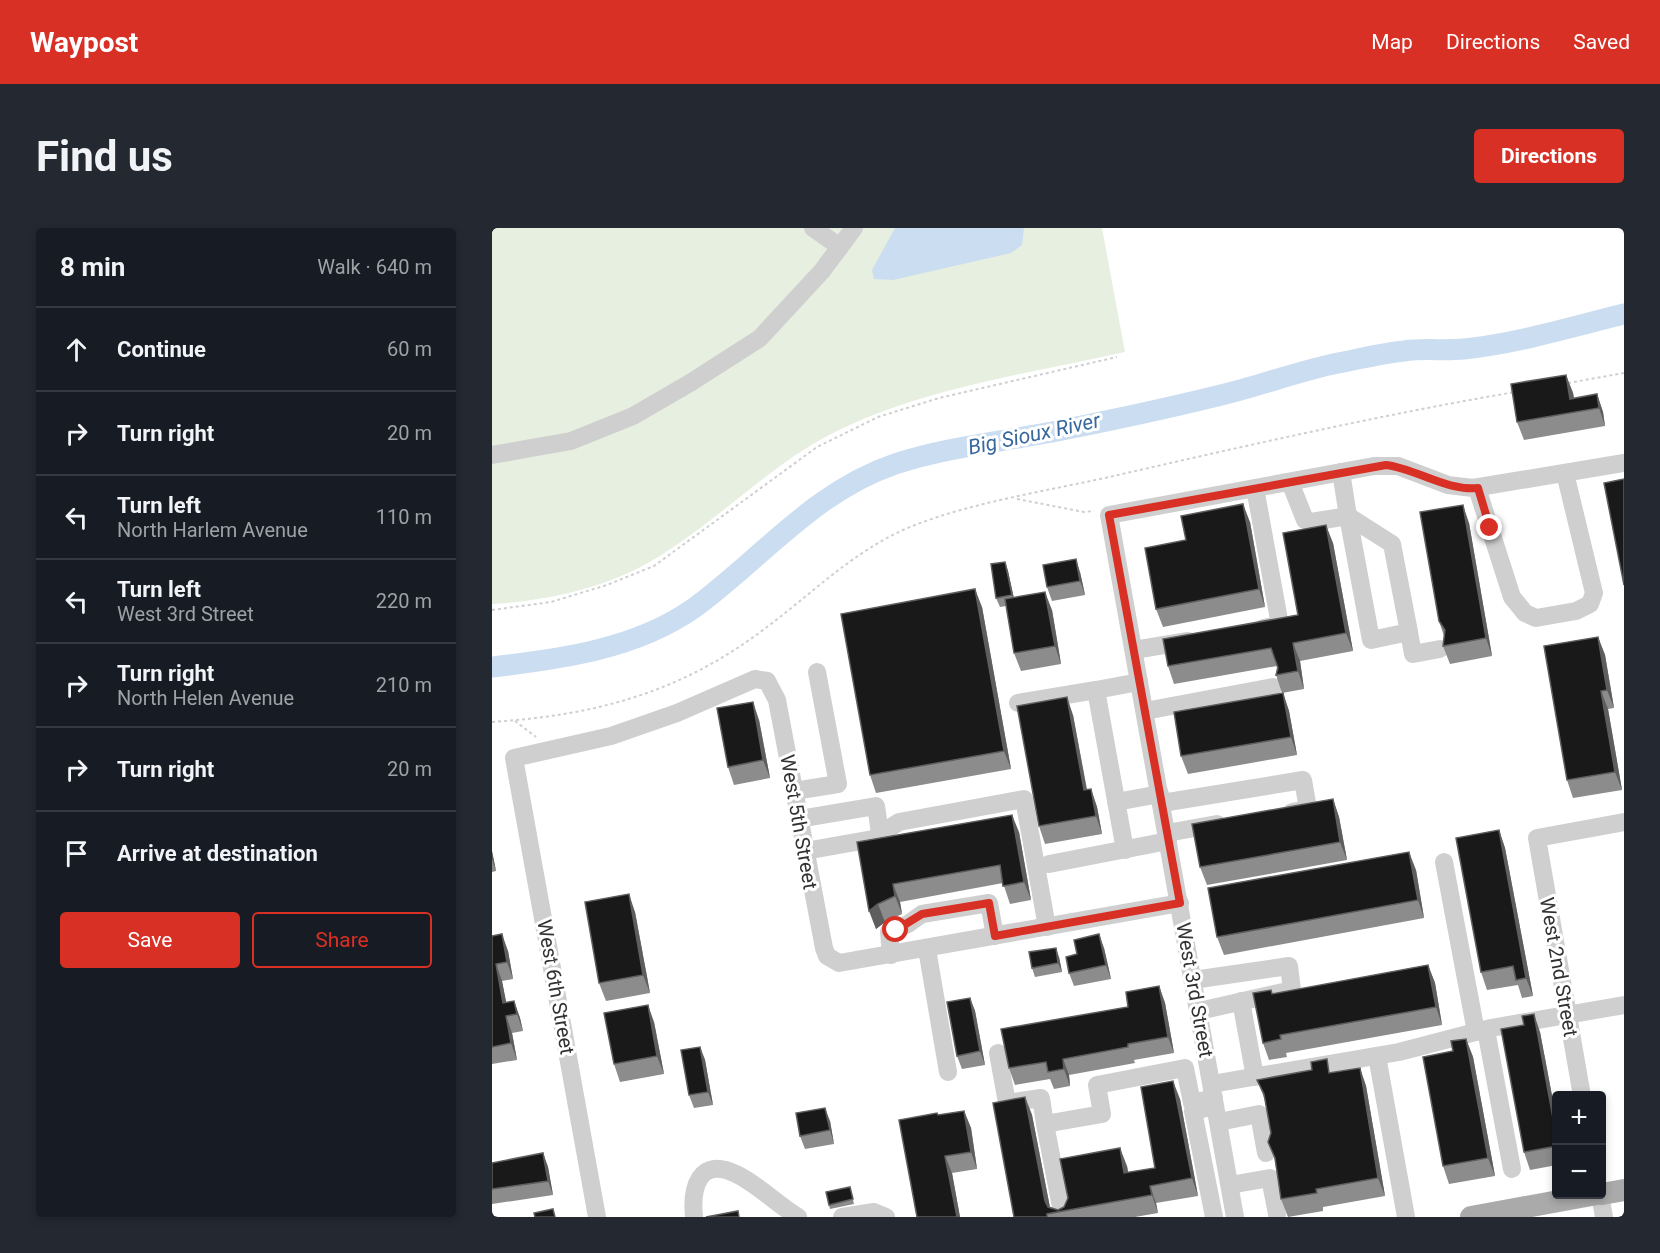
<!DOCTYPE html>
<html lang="en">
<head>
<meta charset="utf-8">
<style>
	:root { --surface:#171b24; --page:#242831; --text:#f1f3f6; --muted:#9ea1a6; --line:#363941; --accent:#d93025 }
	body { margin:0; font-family:Roboto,sans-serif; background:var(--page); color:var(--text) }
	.controls { position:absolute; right:18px; bottom:18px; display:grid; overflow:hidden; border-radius:6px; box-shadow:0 3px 9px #0003 }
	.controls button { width:54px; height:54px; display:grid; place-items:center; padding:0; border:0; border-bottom:2px solid var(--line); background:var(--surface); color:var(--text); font:30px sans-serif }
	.stop { position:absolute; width:18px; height:18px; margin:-14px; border:4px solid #d93025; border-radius:50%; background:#fff }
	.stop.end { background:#d93025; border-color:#fff; box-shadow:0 2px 6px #0008 }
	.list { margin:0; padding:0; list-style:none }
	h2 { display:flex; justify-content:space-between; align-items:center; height:78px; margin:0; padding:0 24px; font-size:26px }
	h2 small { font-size:20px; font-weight:400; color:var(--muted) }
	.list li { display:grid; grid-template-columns:39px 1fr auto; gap:18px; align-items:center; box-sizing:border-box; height:84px; padding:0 24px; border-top:2px solid var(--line) }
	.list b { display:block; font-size:22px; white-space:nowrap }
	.list p { margin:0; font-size:20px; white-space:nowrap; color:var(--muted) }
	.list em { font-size:20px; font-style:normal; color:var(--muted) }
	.actions { display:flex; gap:12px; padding:18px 24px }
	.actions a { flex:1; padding:14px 0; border:2px solid var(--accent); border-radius:6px; text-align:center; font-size:21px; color:var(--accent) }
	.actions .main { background:var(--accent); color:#fff }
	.icon { flex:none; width:33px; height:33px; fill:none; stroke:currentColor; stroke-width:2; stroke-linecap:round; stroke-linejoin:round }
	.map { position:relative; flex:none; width:1132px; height:989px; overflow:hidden; border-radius:6px }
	header { display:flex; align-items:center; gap:36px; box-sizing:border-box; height:84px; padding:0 30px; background:var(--accent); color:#fff }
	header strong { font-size:28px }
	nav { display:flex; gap:33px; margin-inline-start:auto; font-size:21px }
	.intro { display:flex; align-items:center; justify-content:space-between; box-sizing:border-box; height:144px; padding:0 36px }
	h1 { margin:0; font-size:42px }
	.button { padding:15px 27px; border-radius:6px; background:var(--accent); color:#fff; font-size:21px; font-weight:700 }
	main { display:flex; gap:36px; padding:0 36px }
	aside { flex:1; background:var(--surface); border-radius:6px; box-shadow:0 3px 9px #0003 }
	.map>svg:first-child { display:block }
</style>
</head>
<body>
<header>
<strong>Waypost</strong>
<nav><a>Map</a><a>Directions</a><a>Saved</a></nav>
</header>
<div class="intro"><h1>Find us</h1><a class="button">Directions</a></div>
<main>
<aside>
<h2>8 min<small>Walk · 640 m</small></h2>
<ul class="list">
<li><svg class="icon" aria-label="ahead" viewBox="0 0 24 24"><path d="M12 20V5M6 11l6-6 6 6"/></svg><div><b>Continue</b></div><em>60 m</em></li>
<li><svg class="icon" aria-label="right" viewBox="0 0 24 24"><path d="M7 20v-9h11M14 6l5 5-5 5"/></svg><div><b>Turn right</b></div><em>20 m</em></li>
<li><svg class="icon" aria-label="left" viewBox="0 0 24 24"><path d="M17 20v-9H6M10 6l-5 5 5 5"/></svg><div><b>Turn left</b><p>North Harlem Avenue</p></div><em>110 m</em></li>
<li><svg class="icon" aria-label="left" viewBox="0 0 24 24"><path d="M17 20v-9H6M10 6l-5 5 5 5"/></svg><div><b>Turn left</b><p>West 3rd Street</p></div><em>220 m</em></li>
<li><svg class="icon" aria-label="right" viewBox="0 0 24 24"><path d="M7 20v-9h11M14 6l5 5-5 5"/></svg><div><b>Turn right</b><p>North Helen Avenue</p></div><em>210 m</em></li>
<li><svg class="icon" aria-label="right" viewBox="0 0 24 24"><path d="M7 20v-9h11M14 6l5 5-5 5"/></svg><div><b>Turn right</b></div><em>20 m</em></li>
<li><svg class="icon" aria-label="arrive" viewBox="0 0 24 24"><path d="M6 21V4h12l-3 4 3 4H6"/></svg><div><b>Arrive at destination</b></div></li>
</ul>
<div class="actions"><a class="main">Save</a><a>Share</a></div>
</aside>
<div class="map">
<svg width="1132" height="989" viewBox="0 0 1132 989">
	<rect width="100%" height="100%" fill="#fff"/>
	<path fill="#e6efe0" d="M0,0H610L633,124C536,146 428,160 339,206C275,239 224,295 161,332C114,360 54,373 0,376Z"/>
	<path fill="#cbddf0" d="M403,0H532L530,17L519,25L401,52L382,51L380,42Z"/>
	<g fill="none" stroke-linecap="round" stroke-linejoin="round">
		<path stroke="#cbddf0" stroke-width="21" d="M0,439C69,431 144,421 202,380C269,331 321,264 403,236C458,218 518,213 575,201C630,190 686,178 741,164C776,155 811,142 846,135C868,131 890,125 912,123C932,120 952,123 972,121C1027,115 1079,99 1132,86"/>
		<g stroke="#cfcfcf" stroke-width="2" stroke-dasharray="3 3" stroke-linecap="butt">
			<path d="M1076,155L1132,145"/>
			<path d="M525,271L592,284L602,283"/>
			<path d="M0,382L59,374L115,357L162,338L325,219L386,189L447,170L625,129"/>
			<path d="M23,493L44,509"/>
			<path d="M0,494C106,487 190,464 275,399C323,363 366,319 423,297C485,273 561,262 626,247C757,217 889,187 1023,164"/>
		</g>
		<g stroke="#cfcfcf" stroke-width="18">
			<path d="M321,0L348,19"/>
			<path d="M0,227L79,213L141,188L198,155L268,110L330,43L362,0"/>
			<path d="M798,254L813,292L819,294L856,288L849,244"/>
			<path d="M763,260L788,397L771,400"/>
			<path d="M985,260L1020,369L1033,385L1044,390L1084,383L1098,376L1102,365L1073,245"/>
			<path d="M856,288L900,316L917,404L879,412Z"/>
			<path d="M917,404L921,426L948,421"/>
			<path d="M642,422L696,413"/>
			<path d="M526,475L604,462"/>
			<path d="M653,483L781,459"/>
			<path d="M302,563L346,556L325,444"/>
			<path d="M624,574L668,566"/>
			<path d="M670,575L811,552L816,581L800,584"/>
			<path d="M307,591L384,578L388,605"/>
			<path d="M675,605L725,596"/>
			<path d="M633,622L604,462L647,454"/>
			<path d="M313,623L381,611L407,594L532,571L555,699"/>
			<path d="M952,634L984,804"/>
			<path d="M557,636L676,613"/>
			<path d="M435,721L456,844"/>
			<path d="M399,727L397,704L416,696L430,686L497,675L503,708"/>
			<path d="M701,752L797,738L800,762L707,783"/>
			<path d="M749,773L763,849"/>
			<path d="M994,802L1020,941"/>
			<path d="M506,825L515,875L549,870L553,896"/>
			<path d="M885,828L914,989"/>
			<path d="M720,856L907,824L999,800L1132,777"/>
			<path d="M1090,868L1045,610L1132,594"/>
			<path d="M719,879L701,883L722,989"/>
			<path d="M727,894L767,886L774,925"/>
			<path d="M738,957L778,950L785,986"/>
			<path d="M1108,966L1112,989"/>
			<path d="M105,989L22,530L119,508L185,485L263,451L275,453L285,472L332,720L335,728L347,735L688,675"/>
			<path d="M202,989C199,960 207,928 244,946C264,955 286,977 306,989"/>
			<path d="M350,989L382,984L394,989"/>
			<path d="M571,989L553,896L610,886L605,857L693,840L700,875L722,870"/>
			<path d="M743,989L617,287L882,238H906L956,257L981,260L1132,235"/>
		</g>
		<g stroke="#aaa" stroke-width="22">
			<path d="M1110,966L1132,962"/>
			<path d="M979,989L1105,966"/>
		</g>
	</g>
	<g fill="#8c8c8c">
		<path d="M1074,147L1081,165L1082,170L1105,166L1111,184L1113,198L1032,212L1025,194Z"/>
		<path d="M758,294L773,379L671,399L664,381L694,312Z"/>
		<path d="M977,295L1000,428L958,436L951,418L952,408L947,393Z"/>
		<path d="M841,315L861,423L808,433L812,461L790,465L784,447L785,438L682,456L676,438L806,387Z"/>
		<path d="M513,334L516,343L522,370L560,382L569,436L529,443L522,425L514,378L508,379L504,370Z"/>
		<path d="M588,344L593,367L560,373L555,359Z"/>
		<path d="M490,379L519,541L384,565L378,547Z"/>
		<path d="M1106,409L1113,427L1122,480L1116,481L1130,562L1081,570L1075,552Z"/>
		<path d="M791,465L797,483L805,527L696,546L689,528Z"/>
		<path d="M581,487L595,561H599L605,579L610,606L553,616L547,598Z"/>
		<path d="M267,492L278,550L242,557L236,539Z"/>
		<path d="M841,571L847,589L855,632L715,657L708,639Z"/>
		<path d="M1007,602L1013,620L1041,768L1030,770L1026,757L995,762L989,744Z"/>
		<path d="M527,604L539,672L518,676L511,655L408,674L410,686L393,694L384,701L365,614Z"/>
		<path d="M0,623L4,643L0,644Z"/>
		<path d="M924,642L932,690L732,727L725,709Z"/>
		<path d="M143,684L158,765L114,773L107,755Z"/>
		<path d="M0,708L16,723L21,751L10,753L14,775L22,773L28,790L31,803L20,805L25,832L0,836Z"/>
		<path d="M612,720L619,751L582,758L577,745Z"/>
		<path d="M567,729L570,744L543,749L540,740Z"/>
		<path d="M936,737L943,755L950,797L794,825L795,829L777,832L771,815L780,766Z"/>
		<path d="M667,758L673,775L682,825L642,832L643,835L577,847L578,858L562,861L558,851L523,857L517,840L636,779Z"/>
		<path d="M478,770L483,783L493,837L470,841L465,828Z"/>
		<path d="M162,794L172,846L128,854L122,836Z"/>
		<path d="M1032,797L1048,804L1065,894V937L1038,942L1032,924Z"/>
		<path d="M974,811L981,829L1003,948L957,956L951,938L961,823Z"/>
		<path d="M208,819L213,832L221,877L202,880L197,867Z"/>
		<path d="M868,840L874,858L893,968L831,979V983L796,989L789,971L773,872L765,852L840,845Z"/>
		<path d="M533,869L540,887L558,979L566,982L572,979L635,938L636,944L663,940L688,871L706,968L664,975L666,985L643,989H522Z"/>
		<path d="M472,883L479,900L485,941L460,945L468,989H425L446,887Z"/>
		<path d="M338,893L342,916L313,921L308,908Z"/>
		<path d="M51,925L56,939L61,967L0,976V935Z"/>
		<path d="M358,959L362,976L338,981L337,977Z"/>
	</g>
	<g fill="#5e5e5e">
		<path d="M1074,147L1081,165L1084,184L1078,171Z"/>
		<path d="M1105,166L1111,184L1113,198L1107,180Z"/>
		<path d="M751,276L758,294L773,379L767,361Z"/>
		<path d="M971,277L977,295L1000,428L994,410Z"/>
		<path d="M834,297L841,315L861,423L854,405Z"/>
		<path d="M584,331L588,344L593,367L588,353Z"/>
		<path d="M513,334L516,343L523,376L520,367Z"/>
		<path d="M483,361L490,379L519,541L512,523Z"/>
		<path d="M553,364L560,382L569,436L563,418Z"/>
		<path d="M1106,409L1113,427L1122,480L1115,462Z"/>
		<path d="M801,415L808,433L812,461L806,443Z"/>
		<path d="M1109,463L1116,481L1130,562L1123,544Z"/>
		<path d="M791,465L797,483L805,527L799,509Z"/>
		<path d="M575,469L581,487L598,580L592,562Z"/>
		<path d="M261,474L267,492L278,550L271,532Z"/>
		<path d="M599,561L605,579L610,606L604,588Z"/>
		<path d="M841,571L847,589L855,632L848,614Z"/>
		<path d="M520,587L527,604L539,672L532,654Z"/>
		<path d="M1007,602L1013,620L1041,768L1034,750Z"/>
		<path d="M0,623L4,643L0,631Z"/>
		<path d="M917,624L924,642L932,690L926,672Z"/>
		<path d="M401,656L408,674L410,686L403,668Z"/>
		<path d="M137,666L143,684L158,765L151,747Z"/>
		<path d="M386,676L393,694L384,701L377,683Z"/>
		<path d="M10,706L16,723L21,751L15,734Z"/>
		<path d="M607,706L612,720L619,751L614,737Z"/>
		<path d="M564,720L567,729L570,744L566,735Z"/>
		<path d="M4,736L10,753L17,788L11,775Z"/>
		<path d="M936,737L943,755L950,797L944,779Z"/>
		<path d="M667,758L673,775L682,825L676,809Z"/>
		<path d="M478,770L483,783L493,837L488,823Z"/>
		<path d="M22,773L28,790L31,803L25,786Z"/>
		<path d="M156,777L162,794L172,846L165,828Z"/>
		<path d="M1042,786L1048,804L1065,894V912Z"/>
		<path d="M14,788L20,805L25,832L19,815Z"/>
		<path d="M974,811L981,829L1003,948L996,930Z"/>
		<path d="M208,819L213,832L221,877L216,864Z"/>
		<path d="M571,831L577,847L578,858L572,841Z"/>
		<path d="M868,840L874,858L893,968L886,950Z"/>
		<path d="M681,853L688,871L706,968L700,950Z"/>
		<path d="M533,869L540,887L559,985L553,973Z"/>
		<path d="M333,880L338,893L342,916L338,902Z"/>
		<path d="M472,883L479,900L485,941L479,924Z"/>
		<path d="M628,920L635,938L639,963L632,945Z"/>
		<path d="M51,925L56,939L61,967L56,953Z"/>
		<path d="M453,928L460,945L468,989H465Z"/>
		<path d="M658,958L664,975L666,985L660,967Z"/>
	</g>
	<g fill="#191919" stroke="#5e5e5e" stroke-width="1.5">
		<path d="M1074,147L1078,171L1105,166L1107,180L1025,194L1019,156Z"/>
		<path d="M1132,251V357L1112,255Z"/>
		<path d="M751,276L767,361L664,381L653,320L694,312L689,288Z"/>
		<path d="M971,277L994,410L951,418L953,402L947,393L928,284Z"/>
		<path d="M834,297L854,405L801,415L806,443L784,447L786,440L779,420L676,438L671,411L806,387L791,305Z"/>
		<path d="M584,331L588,353L555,359L551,337Z"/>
		<path d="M513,334L520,367L504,370L499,336Z"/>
		<path d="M483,361L512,523L378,547L349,386Z"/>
		<path d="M553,364L563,418L522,425L513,371Z"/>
		<path d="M1106,409L1115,462L1109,463L1123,544L1075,552L1052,418Z"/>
		<path d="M791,465L799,509L689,528L682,484Z"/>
		<path d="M575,469L592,562L599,561L604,588L547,598L525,478Z"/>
		<path d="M261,474L271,532L236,539L225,480Z"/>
		<path d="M841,571L848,614L708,639L700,596Z"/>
		<path d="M520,587L532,654L511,658L508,637L401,656L403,668L386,676L377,683L365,614Z"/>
		<path d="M1007,602L1034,750L1024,752L1021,738L989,744L964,610Z"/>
		<path d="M917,624L926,672L725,709L716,660Z"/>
		<path d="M137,666L151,747L107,755L93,674Z"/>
		<path d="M10,706L15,734L4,736L11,775L22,773L25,786L14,788L19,815L0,819V708Z"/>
		<path d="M607,706L614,737L577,745L574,729L585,726L582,712Z"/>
		<path d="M564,720L566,735L540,740L537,724Z"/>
		<path d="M936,737L944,779L788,807L789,811L771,815L761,765L779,762L780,766Z"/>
		<path d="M667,758L676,809L636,816V819L571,831L572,841L556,844L554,834L517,840L509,801L636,779L634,764Z"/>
		<path d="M478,770L488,823L465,828L455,774Z"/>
		<path d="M156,777L165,828L122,836L112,785Z"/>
		<path d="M1042,786L1065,912V918L1032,924L1009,801L1032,797L1030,788Z"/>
		<path d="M974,811L996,930L951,938L931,829L961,823L959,813Z"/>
		<path d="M208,819L216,864L197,867L189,822Z"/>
		<path d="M835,831L837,845L868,840L886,950L824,961L825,965L789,971L783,930L776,914L779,905L772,866L765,852L820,842L819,834Z"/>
		<path d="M681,853L700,950L658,958L660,967L555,986V989H522L501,875L533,869L553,973L556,979L566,982L572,979L576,970L568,931L628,920L632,945L663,940L649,859Z"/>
		<path d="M333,880L338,902L308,908L304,885Z"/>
		<path d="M472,883L479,924L453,928L465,989H425L407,892L445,885L446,887Z"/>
		<path d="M51,925L56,953L0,961V935Z"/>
		<path d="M358,959L361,971L337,977L334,964Z"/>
		<path d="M61,981L63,989H43L42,985Z"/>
		<path d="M246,983L247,989H214Z"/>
	</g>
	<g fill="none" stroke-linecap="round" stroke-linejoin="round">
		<path stroke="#d93025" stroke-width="8" d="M404,702L430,686L497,675L503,708L688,675L617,287L894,237C925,241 954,263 986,260L998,300"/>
	</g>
	<g text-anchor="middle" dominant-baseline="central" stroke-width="6" stroke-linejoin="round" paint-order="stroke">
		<g font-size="20" fill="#323232" stroke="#fff">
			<text transform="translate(307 594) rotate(80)">West 5th Street</text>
			<text transform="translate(1067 739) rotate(80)">West 2nd Street</text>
			<text transform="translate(64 759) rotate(80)">West 6th Street</text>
			<text transform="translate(703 762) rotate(80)">West 3rd Street</text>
		</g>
		<g font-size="21" font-style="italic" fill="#38689d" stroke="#fff">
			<text transform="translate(542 206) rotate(-12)">Big Sioux River</text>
		</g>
	</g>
</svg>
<div class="controls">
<button>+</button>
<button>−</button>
</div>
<div class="stop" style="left:404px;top:702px"></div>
<div class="stop end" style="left:998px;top:300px"></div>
</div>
</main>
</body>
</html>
